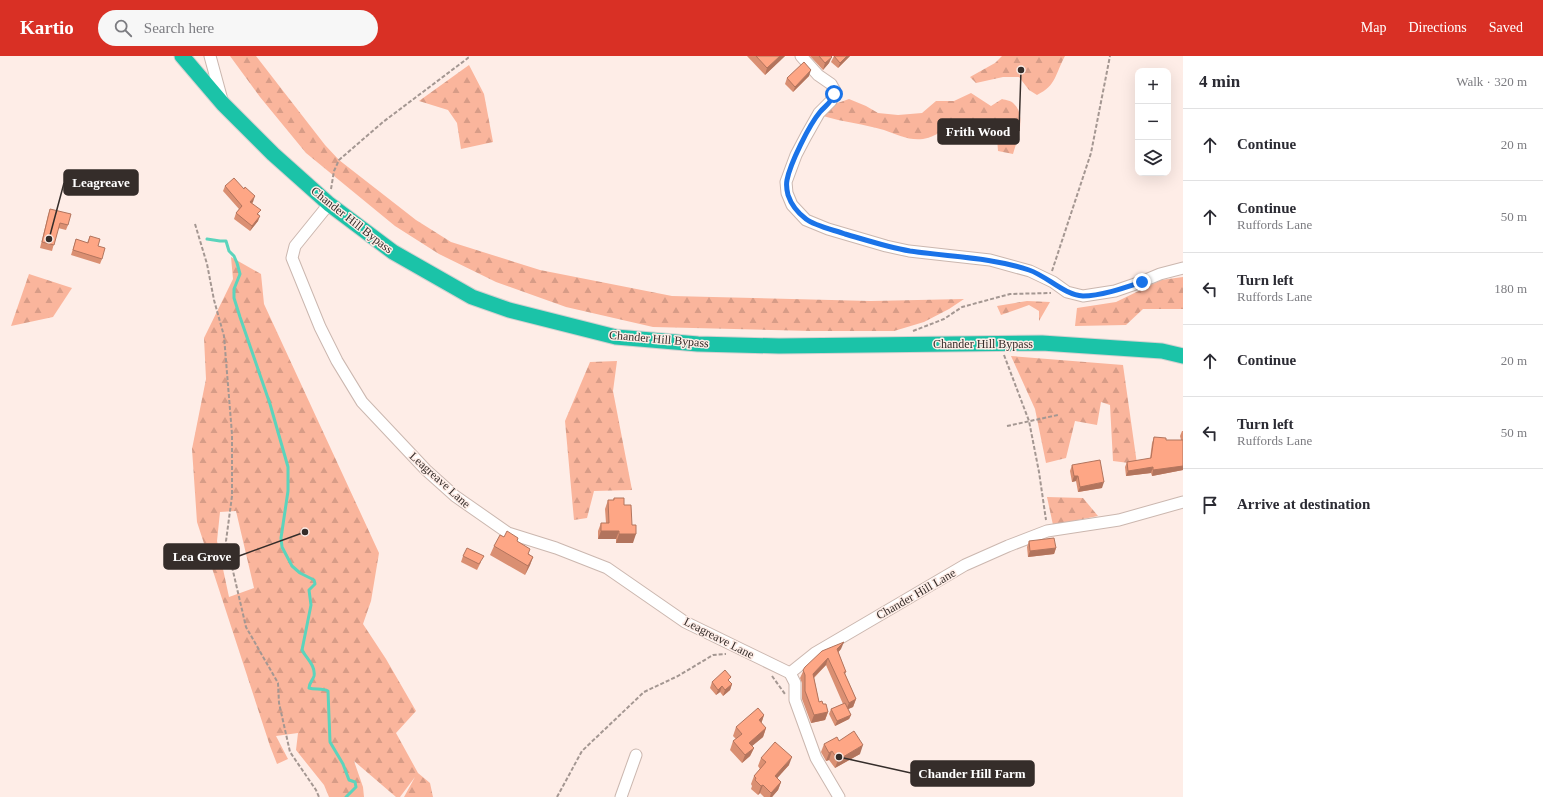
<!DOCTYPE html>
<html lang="en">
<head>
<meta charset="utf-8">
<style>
	:root { --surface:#fff; --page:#f7f7f7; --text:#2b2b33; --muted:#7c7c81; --line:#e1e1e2; --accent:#d93025 }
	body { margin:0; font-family:"Times New Roman",serif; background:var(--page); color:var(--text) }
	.controls { position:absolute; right:12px; top:12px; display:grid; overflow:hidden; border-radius:8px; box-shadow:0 4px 16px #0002 }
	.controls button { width:36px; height:36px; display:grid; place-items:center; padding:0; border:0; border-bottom:1px solid var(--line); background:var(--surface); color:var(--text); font:20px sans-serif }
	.stop { position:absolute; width:12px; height:12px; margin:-9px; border:3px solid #1a73e8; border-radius:50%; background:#fff }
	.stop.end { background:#1a73e8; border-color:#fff; box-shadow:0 1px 4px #0008 }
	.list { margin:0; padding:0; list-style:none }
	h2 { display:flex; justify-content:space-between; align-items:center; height:52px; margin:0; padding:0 16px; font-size:17px }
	h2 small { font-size:13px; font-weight:400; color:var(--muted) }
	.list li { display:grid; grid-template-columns:26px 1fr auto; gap:12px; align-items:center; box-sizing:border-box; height:72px; padding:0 16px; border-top:1px solid var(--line) }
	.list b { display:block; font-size:15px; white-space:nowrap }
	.list p { margin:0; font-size:13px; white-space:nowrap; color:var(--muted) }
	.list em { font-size:13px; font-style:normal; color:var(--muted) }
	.icon { flex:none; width:22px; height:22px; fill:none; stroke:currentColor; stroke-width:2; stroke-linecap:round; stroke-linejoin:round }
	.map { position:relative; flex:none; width:1183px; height:741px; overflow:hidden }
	header { display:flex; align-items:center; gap:24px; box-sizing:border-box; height:56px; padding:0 20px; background:var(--accent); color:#fff }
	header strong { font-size:19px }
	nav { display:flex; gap:22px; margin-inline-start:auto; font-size:14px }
	.search { width:280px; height:36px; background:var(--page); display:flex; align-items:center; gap:10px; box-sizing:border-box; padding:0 14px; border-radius:22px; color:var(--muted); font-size:15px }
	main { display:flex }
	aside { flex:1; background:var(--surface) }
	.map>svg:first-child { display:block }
</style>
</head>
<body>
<header>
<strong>Kartio</strong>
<div class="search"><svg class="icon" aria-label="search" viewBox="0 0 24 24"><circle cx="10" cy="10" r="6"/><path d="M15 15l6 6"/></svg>Search here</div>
<nav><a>Map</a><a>Directions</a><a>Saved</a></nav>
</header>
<main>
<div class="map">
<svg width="1183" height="741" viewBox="0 0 1183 741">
	<defs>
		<pattern id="forest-firs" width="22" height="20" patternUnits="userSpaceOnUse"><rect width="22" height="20" fill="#fab59c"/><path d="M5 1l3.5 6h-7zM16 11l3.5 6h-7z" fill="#d79c87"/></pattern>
	</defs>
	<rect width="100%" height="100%" fill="#feede7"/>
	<g fill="url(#forest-firs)" fill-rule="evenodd">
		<path d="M230,0H256L325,89L339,104L416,164L451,186L540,214L672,240L871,245L964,243L949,253L924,266L894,275H810L653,271L566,251L496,226L439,198L395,170L306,97L260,41Z"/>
		<path d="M1002,0H1065C1055,18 1057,29 1037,39L1029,34L1019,21H1003L976,27L970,21L995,7Z"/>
		<path d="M469,9L484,38L493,86L461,93L457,67L448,54L419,45Z"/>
		<path d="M971,37L991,50L1002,43C1006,44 1012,45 1014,48C1027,60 1017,84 1013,98L998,95L997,82L978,85L967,80L956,66C946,73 935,81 923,83C909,85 896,78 884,74C864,68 843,66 823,60L832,49L849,43L866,50L878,57L898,59L922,57L936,45H954Z"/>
		<path d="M231,201L261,218L264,248L379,497L371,545L363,568L386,603L416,655L396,677L418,717L430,727L433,741H404L415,721L400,741H396L354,705L363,731L364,741H329L324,729L296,694L298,677L276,680L288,703L277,708L270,690L197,466L192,393L206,323L204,282L233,223ZM236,455L254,532L229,541L217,485L220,456Z"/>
		<path d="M29,218L72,232L53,261L11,270Z"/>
		<path d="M1183,221V253H1143L1126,269L1075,270L1077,252L1116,246L1161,224Z"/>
		<path d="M1027,245L1050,246L1039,265V255L1029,249L1001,259L997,250Z"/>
		<path d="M1011,300L1123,309L1137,408L1113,405L1110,349L1101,346L1097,369L1075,365L1066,402L1046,407L1035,353Z"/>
		<path d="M617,305L613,335L632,434L594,435L587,462L574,464L565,365L590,306Z"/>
		<path d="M1047,441L1083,442L1098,460L1053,469Z"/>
	</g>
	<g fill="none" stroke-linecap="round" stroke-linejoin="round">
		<path stroke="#5cd4bc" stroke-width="3" d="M207,183L220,185H226L229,195L234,200L237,207L240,218L234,233V242L240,261L270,348L288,411V435L281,482L282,491L292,510L300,517L314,524L315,528L309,534L311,549L302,594C306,602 316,610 314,620C313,624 309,627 309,632C315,634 322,632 328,635L330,686L343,708L349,724L355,726L356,731L346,741"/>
		<defs>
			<g id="minor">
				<path d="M210,0L222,44"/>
				<path d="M801,0L818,19L831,28L835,35L831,45L819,57L806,80L796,99L786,126L787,137L792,149L806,164L828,173L886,190L909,195L990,204L1030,215L1053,226L1067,236L1083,240L1115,235L1141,226L1160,218L1183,212"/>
				<path d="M329,148L295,190L292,202L320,271L337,305L362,346L426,414L455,440L508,477L556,492L607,512L685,566L790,617"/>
				<path d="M621,741L636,699"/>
				<path d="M839,741L816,702L795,644V627L790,617L815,597L965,509L1008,490L1047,475L1119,464L1183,446"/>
			</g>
			<path id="highway" d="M182,0L223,48L273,98L329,148L393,196L472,241L509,254L616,281L698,288L779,290L1042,287L1162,295L1183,300"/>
		</defs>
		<use href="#minor" stroke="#cbb7af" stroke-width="13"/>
		<use href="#highway" stroke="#d3d1d0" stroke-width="17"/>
		<g stroke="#a49792" stroke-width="2" stroke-dasharray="4 2" stroke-linecap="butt">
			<path d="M331,133L334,115L339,104L383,66L468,2L467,0"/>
			<path d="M195,168L207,208L214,244L224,280L232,378V440L226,485L246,571L278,627L279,647L290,696L316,734L319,741"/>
			<path d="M1052,215L1091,97L1110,0"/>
			<path d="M913,275L944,263L962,251L1010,238L1051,237"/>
			<path d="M1004,299L1029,365L1039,416L1046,464"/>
			<path d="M1007,370L1058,359"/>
			<path d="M772,620L785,638"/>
			<path d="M557,741L582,695L644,636L678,620L713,599L726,598"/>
		</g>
		<use href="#minor" stroke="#fff" stroke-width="11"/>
		<use href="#highway" stroke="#1bc3a8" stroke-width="15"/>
	</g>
	<g fill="#da8f72">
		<path d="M747,0H785L765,19Z"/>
		<path d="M810,0H831L829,7L823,14Z"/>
		<path d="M834,0H850L838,12L831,6Z"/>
		<path d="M809,20L793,36L785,28L787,22Z"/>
		<path d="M225,130L253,146L252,147L259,159L258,165L250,175L234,163L236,157L239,153L223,135Z"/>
		<path d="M50,153L68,169L66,174L58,172L52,195L40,192L48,159Z"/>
		<path d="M90,180L98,190L102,203L100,208L71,199L76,183L87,187Z"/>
		<path d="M1182,375H1183V414L1152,420L1151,417L1126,420L1125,411L1127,406L1150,403L1152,387L1154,381L1166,384H1181L1180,380Z"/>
		<path d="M1072,409L1102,432L1078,436L1076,425L1072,426L1070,415Z"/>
		<path d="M614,442L624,449L632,469L633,487H616V483H598V475L601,467H606L605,453L608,444H613Z"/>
		<path d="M504,481L517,485L529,498L533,501L530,509L525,519L490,499L494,490Z"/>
		<path d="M1029,485L1056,492L1054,498L1028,501L1027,491Z"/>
		<path d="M463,500L481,506L477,514L461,506Z"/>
		<path d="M841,593L838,596L846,616L845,618L856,643L853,651L848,653L851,659L849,663L835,670L829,658L831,653L843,648L826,609L814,622L819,646L823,648L828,656L825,664L811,667L802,643V627L800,622L805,611Z"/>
		<path d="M729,625L732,628L730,634L723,640L720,636L716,639L710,632L712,626Z"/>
		<path d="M764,659L761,668L766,672L763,681L752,690L754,692L750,700L742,707L730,694L733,685L736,683L733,680L736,671Z"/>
		<path d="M839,685L860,698L835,712L829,704L826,705L821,696L824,688Z"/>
		<path d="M761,702L789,709L777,722L781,726L778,734L772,741H764L760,737L758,739L751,733L752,730L751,728L754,720L760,713L758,710Z"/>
	</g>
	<g fill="#b2745d">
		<path d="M780,0H785L765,19L767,12Z"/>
		<path d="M847,0H850L838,12L840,7Z"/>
		<path d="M832,1L829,7L823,14L825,7Z"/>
		<path d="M811,14L809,20L793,36L795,31Z"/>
		<path d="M255,140L253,146L248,151L250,146Z"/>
		<path d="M260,160L258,165L250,175L252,170Z"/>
		<path d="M1183,410V414L1152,420L1153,414Z"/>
		<path d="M1153,411L1151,417L1126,420L1128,415Z"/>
		<path d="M1074,420H1078L1076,425L1072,426Z"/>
		<path d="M1104,426L1102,432L1078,436L1080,431Z"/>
		<path d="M601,475H619L616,483H598Z"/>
		<path d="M619,478H636L633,487H616Z"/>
		<path d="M1056,492L1054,498L1028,501L1030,495Z"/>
		<path d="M533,501L530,509L525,519L528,510Z"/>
		<path d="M844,586L841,593L834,601L837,593Z"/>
		<path d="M828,602L826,609L810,625L813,618Z"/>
		<path d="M732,628L730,634L723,640L725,634Z"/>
		<path d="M722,630L720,636L716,639L718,634Z"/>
		<path d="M856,643L853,651L846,654L849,647Z"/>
		<path d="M828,656L825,664L811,667L814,659Z"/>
		<path d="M764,659L761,668L759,664Z"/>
		<path d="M851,659L849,663L835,670L837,665Z"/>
		<path d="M766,672L763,681L746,695L749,687Z"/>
		<path d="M863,689L860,698L835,712L838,704Z"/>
		<path d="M754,692L750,700L742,707L745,699Z"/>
		<path d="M832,695L829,704L826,705L829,697Z"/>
		<path d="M792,701L789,709L772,728L775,720Z"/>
		<path d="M781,726L778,734L772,741H770L771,737Z"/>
		<path d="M763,729L760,737L758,739L761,730Z"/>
	</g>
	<g fill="#fea685" stroke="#b2745d">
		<path d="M756,0H780L767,12Z"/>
		<path d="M819,0H831L832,1L825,7Z"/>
		<path d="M834,0H847L840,7Z"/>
		<path d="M804,6L811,14L795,31L787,22Z"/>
		<path d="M234,122L244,133L245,131L255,140L250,146L261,154L257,158L260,160L252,170L236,157L242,150L225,130Z"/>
		<path d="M50,153L71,158L68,169L60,167L54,189L42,186Z"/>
		<path d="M90,180L100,183L98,190L105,192L102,203L73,194L76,183L88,187Z"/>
		<path d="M1154,381L1166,382V384H1183V410L1153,414V411L1128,415L1127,406L1151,402Z"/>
		<path d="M1100,404L1104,426L1080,431L1078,420H1074L1072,409Z"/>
		<path d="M614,442H624V449H631L632,469H636V478H619V475H601V467H609L608,444H614Z"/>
		<path d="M507,475L518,482L517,485L530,493L528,498L533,501L528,510L494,490L500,479L504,481Z"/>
		<path d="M1054,482L1056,492L1030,495L1029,485Z"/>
		<path d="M467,492L484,500L479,508L463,500Z"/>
		<path d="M844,586L837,593L846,616H844L856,643L849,647L828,602L813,618L819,646L822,645L823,648H826L828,656L814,659L805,635V619L803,614L805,611L822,595Z"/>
		<path d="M725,614L731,621L728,624L732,628L725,634L722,630L718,634L712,626Z"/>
		<path d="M845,647L851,659L837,665L831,653Z"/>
		<path d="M758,652L764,659L759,664L766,672L749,687L754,692L745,699L733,685L742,678L736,671Z"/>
		<path d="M854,675L863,689L838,704L832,695L829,697L824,688L837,681L839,685Z"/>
		<path d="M775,686L792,701L775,720L781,726L771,737L763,729L761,730L755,724L756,722L754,720L766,706L761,702Z"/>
	</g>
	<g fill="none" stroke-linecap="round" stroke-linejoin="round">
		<path stroke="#1a73e8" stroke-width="5" d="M834,38C832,46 825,50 820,56C809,69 790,108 787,124C786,129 787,135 788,139C791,148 798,157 806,163C815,170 834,174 845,178C866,184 887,191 910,195C950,201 990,201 1029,214C1047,220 1064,239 1083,240C1101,240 1124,232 1142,226"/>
	</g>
	<g text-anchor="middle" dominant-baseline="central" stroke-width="3" stroke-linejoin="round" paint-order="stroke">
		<g font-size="12" fill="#352d2a" stroke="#feede7">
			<text transform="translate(352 164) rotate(38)">Chander Hill Bypass</text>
			<text transform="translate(659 283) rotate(5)">Chander Hill Bypass</text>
			<text x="983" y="288">Chander Hill Bypass</text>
			<text transform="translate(440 424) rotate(42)">Leagreave Lane</text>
			<text transform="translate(916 538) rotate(-30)">Chander Hill Lane</text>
			<text transform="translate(719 582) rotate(27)">Leagreave Lane</text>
		</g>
	</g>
	<path fill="none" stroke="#352d2a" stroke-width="1.5" d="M1021 14L1019 75M49 183L64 127M305 476L239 500M839 701L911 717"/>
	<g fill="#352d2a" stroke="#feede7" stroke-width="1.5">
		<circle cx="1021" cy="14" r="4"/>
		<circle cx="49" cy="183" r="4"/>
		<circle cx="305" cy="476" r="4"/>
		<circle cx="839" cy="701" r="4"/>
	</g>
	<g fill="#352d2a" stroke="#352d2a" stroke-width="1.5">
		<rect x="938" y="63" width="81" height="25" rx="4"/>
		<rect x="64" y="114" width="74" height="25" rx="4"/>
		<rect x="164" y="488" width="75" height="25" rx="4"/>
		<rect x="911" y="705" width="123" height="25" rx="4"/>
	</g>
	<g font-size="13" text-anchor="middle" font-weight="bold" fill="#fff">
		<text x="978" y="80">Frith Wood</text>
		<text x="101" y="131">Leagreave</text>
		<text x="202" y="505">Lea Grove</text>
		<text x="972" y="722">Chander Hill Farm</text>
	</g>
</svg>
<div class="controls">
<button>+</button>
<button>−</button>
<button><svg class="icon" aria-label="layers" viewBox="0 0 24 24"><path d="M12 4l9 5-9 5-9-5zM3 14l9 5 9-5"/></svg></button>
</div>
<div class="stop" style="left:834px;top:38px"></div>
<div class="stop end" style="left:1142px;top:226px"></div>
</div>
<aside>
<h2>4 min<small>Walk · 320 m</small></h2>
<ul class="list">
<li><svg class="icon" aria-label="ahead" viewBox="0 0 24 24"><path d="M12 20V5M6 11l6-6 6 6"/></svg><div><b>Continue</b></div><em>20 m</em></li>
<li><svg class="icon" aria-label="ahead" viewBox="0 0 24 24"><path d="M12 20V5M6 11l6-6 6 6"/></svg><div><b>Continue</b><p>Ruffords Lane</p></div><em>50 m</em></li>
<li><svg class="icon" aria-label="left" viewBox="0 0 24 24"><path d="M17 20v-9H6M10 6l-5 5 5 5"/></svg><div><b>Turn left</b><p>Ruffords Lane</p></div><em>180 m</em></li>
<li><svg class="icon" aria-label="ahead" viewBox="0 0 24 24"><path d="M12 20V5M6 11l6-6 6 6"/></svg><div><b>Continue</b></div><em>20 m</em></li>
<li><svg class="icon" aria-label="left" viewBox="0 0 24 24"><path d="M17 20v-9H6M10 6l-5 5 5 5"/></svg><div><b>Turn left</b><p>Ruffords Lane</p></div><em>50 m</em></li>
<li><svg class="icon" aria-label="arrive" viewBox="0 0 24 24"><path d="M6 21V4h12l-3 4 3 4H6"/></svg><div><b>Arrive at destination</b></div></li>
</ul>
</aside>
</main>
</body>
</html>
